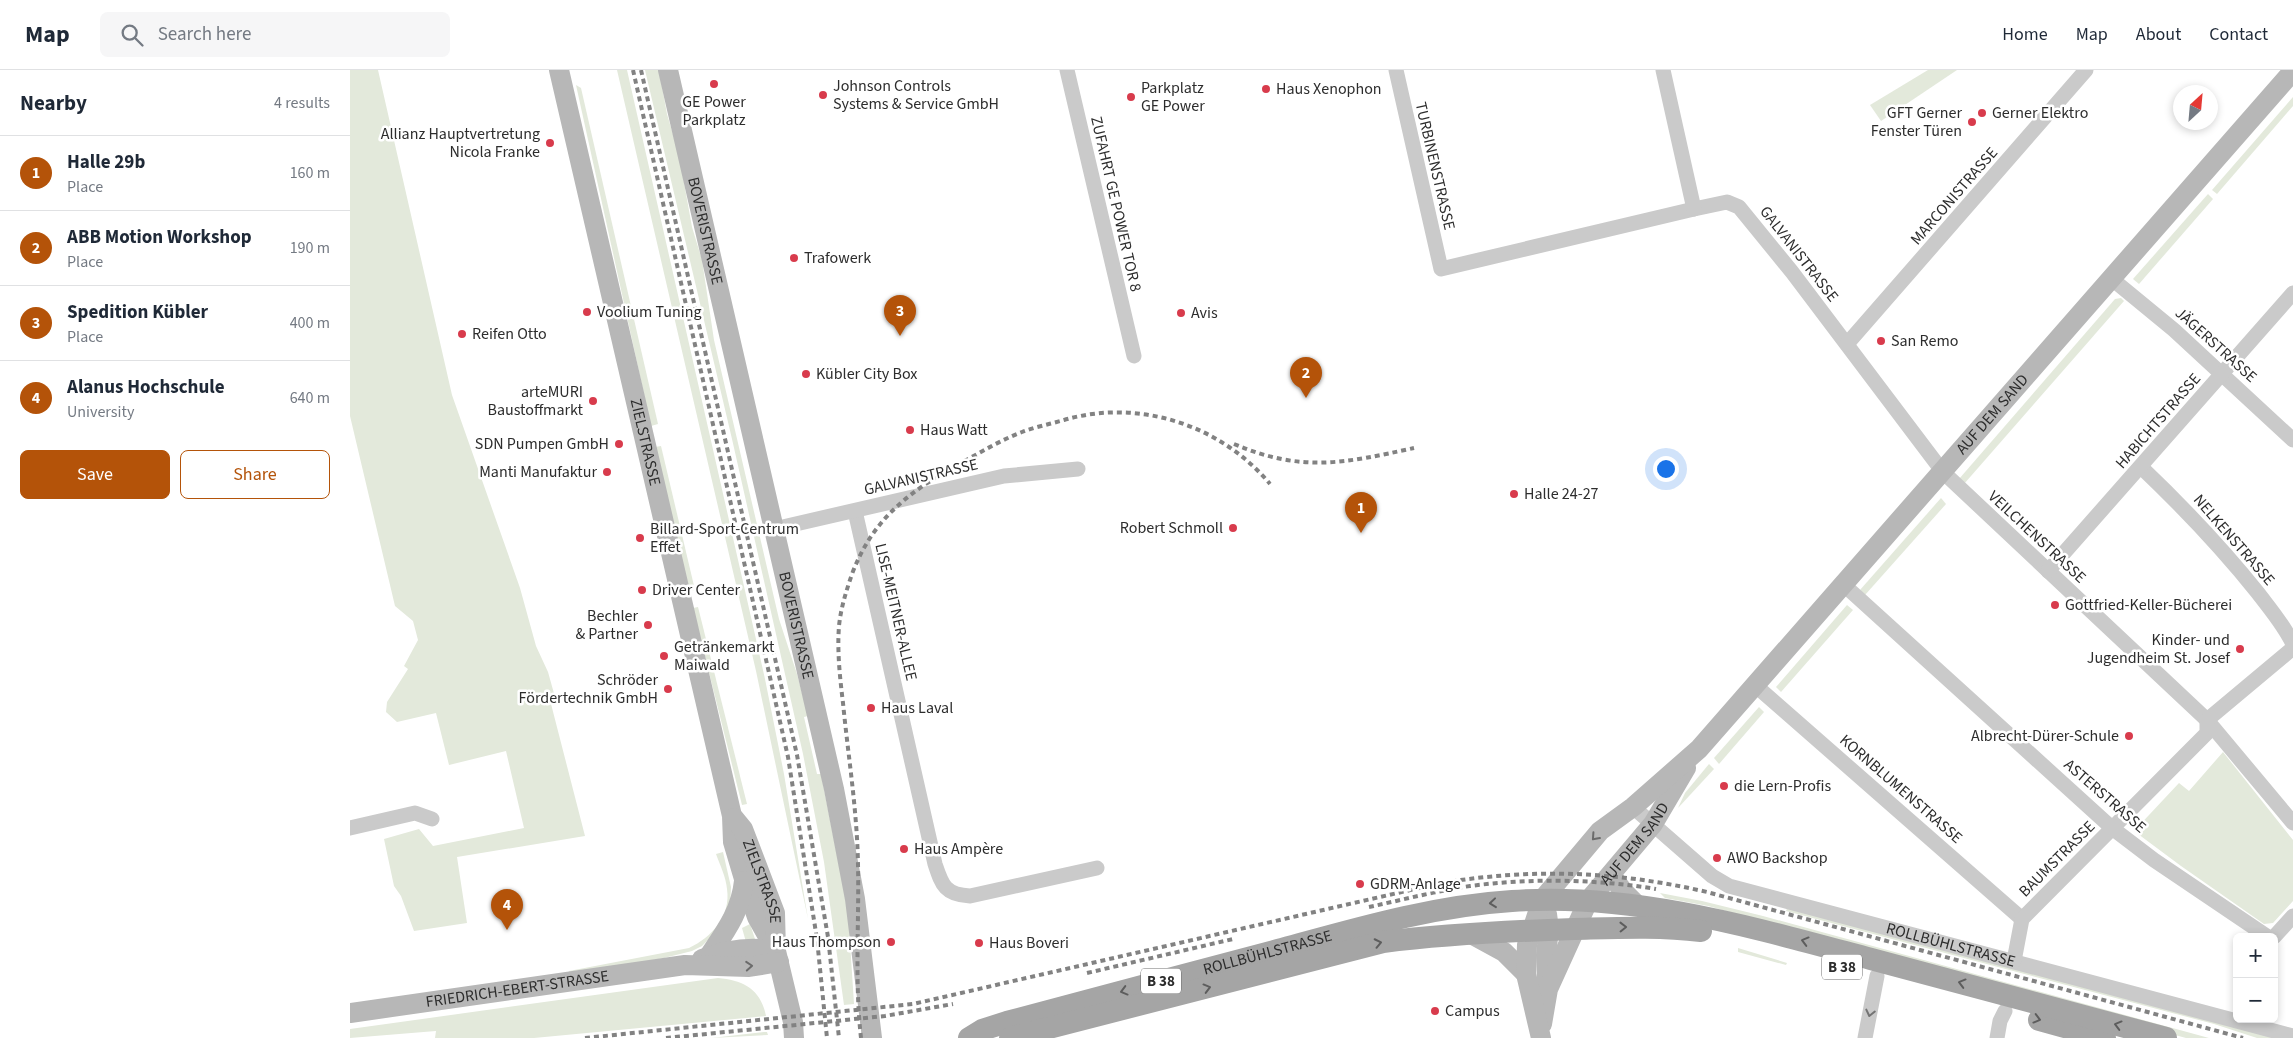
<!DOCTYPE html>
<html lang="en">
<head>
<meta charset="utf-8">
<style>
	:root { --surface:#fff; --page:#f6f6f7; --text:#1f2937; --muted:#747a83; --line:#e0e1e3; --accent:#b45309 }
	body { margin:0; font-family:"Source Sans 3",sans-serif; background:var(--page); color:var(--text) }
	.controls { position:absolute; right:15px; bottom:15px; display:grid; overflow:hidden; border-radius:8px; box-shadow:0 2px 8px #0003 }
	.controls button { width:45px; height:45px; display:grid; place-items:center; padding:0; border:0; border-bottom:1px solid var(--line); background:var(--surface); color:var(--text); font:25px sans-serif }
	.compass { position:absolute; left:1823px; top:15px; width:45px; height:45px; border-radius:50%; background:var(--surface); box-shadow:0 2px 8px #0003; rotate:26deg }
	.you { position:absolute; left:1315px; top:398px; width:18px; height:18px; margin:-12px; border:4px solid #fff; border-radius:50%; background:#1a73e8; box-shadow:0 0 0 8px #1a73e833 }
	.badge { display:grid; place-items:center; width:32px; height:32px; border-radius:50%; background:var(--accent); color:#fff; font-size:16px; font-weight:700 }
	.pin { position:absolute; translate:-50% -41px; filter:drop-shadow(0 1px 2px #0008) }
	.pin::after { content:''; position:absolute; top:26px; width:18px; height:15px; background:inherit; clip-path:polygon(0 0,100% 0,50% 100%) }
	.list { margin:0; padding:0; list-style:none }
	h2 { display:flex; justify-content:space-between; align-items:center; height:65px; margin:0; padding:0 20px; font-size:21px }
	h2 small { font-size:16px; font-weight:400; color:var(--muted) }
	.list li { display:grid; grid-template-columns:32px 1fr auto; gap:15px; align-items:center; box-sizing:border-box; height:75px; padding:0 20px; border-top:1px solid var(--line) }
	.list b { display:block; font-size:19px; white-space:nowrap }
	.list p { margin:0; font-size:16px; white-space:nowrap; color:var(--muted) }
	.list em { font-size:16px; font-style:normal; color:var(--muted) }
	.actions { display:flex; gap:10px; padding:15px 20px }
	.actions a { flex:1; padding:11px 0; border:1px solid var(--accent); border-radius:8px; text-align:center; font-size:18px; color:var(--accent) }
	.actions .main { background:var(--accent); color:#fff }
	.icon { flex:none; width:28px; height:28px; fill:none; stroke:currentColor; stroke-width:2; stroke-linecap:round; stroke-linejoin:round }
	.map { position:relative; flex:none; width:1943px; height:968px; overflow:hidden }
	header { display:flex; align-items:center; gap:30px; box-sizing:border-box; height:70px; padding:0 25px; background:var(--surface); border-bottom:1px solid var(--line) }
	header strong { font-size:24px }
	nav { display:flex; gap:28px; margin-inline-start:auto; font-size:18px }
	.search { width:350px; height:45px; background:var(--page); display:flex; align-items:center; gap:12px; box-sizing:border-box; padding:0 18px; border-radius:8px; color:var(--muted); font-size:19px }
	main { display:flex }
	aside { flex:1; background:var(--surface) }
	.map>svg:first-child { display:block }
</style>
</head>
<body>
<header>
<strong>Map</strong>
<div class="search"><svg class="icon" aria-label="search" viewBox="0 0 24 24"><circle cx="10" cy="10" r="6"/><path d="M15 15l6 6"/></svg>Search here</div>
<nav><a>Home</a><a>Map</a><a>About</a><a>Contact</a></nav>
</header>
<main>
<aside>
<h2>Nearby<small>4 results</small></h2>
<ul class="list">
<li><span class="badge">1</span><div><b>Halle 29b</b><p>Place</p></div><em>160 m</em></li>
<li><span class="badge">2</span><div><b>ABB Motion Workshop</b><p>Place</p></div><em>190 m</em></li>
<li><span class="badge">3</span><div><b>Spedition Kübler</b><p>Place</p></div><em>400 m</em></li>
<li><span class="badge">4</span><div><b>Alanus Hochschule</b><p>University</p></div><em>640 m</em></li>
</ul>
<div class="actions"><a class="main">Save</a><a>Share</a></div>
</aside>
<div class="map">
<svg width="1943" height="968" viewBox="0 0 1943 968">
	<rect width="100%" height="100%" fill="#fff"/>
	<g fill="#e3e9db">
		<path d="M0,0H28L102,325L170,518L186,576L198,602L205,627L200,630L235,766L107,787L117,853L64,861L51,826L44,816L34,769L69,759L83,776L174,758L156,681L99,695L86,643L47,652L36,642L37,632L58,599L54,596L68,570L63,551L45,536L0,346Z"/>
		<path d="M267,0H277L415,609L434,704L458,849L406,601Z"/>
		<path d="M295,0H309L317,44L329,85L342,157L352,190L364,270L429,549L447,604L458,646L454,647L467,704H471L498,841L504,934L494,935L474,792L453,684L382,369Z"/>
		<path d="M1578,0H1607L1531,51L1520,35Z"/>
		<path d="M226,15L231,18L308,354L301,356Z"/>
		<path d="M1943,27V36L1867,124L1862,120Z"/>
		<path d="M1858,124L1863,129L1789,214L1783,209Z"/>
		<path d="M1771,228L1774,231L1614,414L1609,409L1765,229Z"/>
		<path d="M311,376L345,520L339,521L305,377Z"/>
		<path d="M1591,428L1596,434L1515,525L1510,520Z"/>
		<path d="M1497,535L1503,540L1431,622L1426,617Z"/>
		<path d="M348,537L397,734L392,735L343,538Z"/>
		<path d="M1409,637L1414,642L1369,694L1364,688Z"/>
		<path d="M1873,682L1943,770V831L1923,853L1914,854L1831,796L1784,761L1829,713L1839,721Z"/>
		<path d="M1359,694L1364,699L1328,738L1335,723Z"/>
		<path d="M373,782L381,817L380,839L373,855L352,876L342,881L314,888L220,905L219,901L339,878C362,867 381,846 377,819C376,807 370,795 366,784Z"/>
		<path d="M1310,823L1352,831L1413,846L1859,968H1836L1358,836L1315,828Z"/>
		<path d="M1438,836L1925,968H1907L1864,954L1436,841Z"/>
		<path d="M400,854L405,869L396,872L392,858Z"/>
		<path d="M1388,878L1437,893L1436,895L1388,882Z"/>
		<path d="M368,908C394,910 411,920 416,946L184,968H85L86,961L0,968V959Z"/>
		<path d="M414,962H417L418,965L361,968Z"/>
	</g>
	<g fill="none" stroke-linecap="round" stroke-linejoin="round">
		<g stroke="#cacaca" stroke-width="15">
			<path d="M717,0L784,286"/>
			<path d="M1046,0L1091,199L1344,139L1377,132L1389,137L1442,202L1593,402L1857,650L1943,753"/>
			<path d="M1313,0L1344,139"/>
			<path d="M1762,209L1824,260L1943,370"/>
			<path d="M1497,274L1736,0"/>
			<path d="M1791,397C1833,437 1872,478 1908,523C1921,540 1934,555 1943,574"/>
			<path d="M505,441L585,794C592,815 595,825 620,826L747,798"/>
			<path d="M424,459L654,406L728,399"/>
			<path d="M1698,501L1943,223"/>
			<path d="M1494,515L1762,758L1804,790L1918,867"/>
			<path d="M1406,616L1672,849"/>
			<path id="s1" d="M1283,737L1362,806L1379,816L1943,966"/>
			<path d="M0,758L65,743L82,749"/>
			<path d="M1924,867L1943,846"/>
			<path d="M1664,891L1672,849L1857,663V650L1943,578"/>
			<path d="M1515,968L1527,906"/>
			<path d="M1647,968L1650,951L1655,941"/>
		</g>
		<g stroke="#b7b7b7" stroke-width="20">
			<path id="s2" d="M209,0L382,746L383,772L394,809L407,847L426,881"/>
			<path id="s3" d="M318,0L484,719L505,829L522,968"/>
			<path id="s4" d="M384,748L393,759L425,843L426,881L443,952L444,968"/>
			<path d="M1261,805L1273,821L1288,836"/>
			<path d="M1197,844L1199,859L1196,885L1197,914"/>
			<path d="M1121,864L1154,882L1176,904"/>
			<path d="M359,886C375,862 391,841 394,811"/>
			<path d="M352,889C375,880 402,876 426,881"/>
			<path id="s5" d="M0,943L335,895L399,897L429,892"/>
			<path id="s6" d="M1192,954L1198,919L1238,831L1303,754L1336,698"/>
			<path id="s7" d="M1191,968L1176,904L1177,875L1192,830L1250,761L1283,737L1349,679L1943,1"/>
		</g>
		<g stroke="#a5a5a5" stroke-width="22">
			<path d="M1689,950L1755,968"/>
			<path id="s8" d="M619,968L632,960L657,952C747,928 838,904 928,880C1005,859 1082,836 1162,831C1284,822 1405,858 1521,889C1619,915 1717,941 1816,968"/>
			<path d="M660,968L1033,872C1097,864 1160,861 1224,859C1267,858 1308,856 1351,861"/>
		</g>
		<g stroke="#828282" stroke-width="4" stroke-dasharray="5 4" stroke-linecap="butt">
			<path d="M283,0L438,687L467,869L477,968"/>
			<path d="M291,0L447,685L478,867L489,968"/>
			<path d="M884,374C952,403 995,393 1064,378"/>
			<path d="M1019,837C1052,830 1086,821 1120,816C1182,808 1245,809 1306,819"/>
			<path d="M737,903L883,869"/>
			<path d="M235,968L563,934L1091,813C1183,798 1266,801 1357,822L1893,968"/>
			<path d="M316,968L535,946L603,934"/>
			<path d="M511,968C503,897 512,826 506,754C503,714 497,674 493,633C490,608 487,582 489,556C491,537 496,522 502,504C523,448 560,421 611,393C631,382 651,370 672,362C685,357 700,354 714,350C789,328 871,355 920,414"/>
		</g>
	</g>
	<defs><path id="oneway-chevron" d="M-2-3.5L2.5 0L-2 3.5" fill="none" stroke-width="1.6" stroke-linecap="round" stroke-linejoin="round" transform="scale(1.25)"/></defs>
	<g stroke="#6b6b6b">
		<use href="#oneway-chevron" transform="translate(1245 767) rotate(132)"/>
		<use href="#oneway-chevron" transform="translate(399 896) rotate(-4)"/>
	</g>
	<g stroke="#5d5d5d">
		<use href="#oneway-chevron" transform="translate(1143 833) rotate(174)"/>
		<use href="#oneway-chevron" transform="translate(1273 857) rotate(-1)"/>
		<use href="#oneway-chevron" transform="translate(1455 871) rotate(-165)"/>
		<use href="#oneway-chevron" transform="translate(1028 873) rotate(-12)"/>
		<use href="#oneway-chevron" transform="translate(1612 913) rotate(-165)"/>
		<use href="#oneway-chevron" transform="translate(857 918) rotate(-15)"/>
		<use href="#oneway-chevron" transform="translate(774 921) rotate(165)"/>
		<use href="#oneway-chevron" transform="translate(1687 949) rotate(15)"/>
		<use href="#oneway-chevron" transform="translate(1768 955) rotate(-165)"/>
	</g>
	<use stroke="#747474" href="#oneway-chevron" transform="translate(1520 943) rotate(103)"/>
	<g fill="#d83b4c" stroke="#fff" stroke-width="2">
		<circle cx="364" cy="14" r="5"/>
		<circle cx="916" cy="19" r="5"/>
		<circle cx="473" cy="25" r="5"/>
		<circle cx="781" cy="27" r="5"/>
		<circle cx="1632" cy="43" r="5"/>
		<circle cx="1622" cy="52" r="5"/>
		<circle cx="200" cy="73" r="5"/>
		<circle cx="444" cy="188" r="5"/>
		<circle cx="237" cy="242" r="5"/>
		<circle cx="831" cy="243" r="5"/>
		<circle cx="112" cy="264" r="5"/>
		<circle cx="1531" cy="271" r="5"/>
		<circle cx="456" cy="304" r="5"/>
		<circle cx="243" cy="331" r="5"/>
		<circle cx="560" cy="360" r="5"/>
		<circle cx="269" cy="374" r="5"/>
		<circle cx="257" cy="402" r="5"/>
		<circle cx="1164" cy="424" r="5"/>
		<circle cx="883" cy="458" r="5"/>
		<circle cx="290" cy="468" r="5"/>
		<circle cx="292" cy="520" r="5"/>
		<circle cx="1705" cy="535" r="5"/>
		<circle cx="298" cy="555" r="5"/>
		<circle cx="1890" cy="579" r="5"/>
		<circle cx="314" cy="586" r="5"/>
		<circle cx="318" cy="619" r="5"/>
		<circle cx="521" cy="638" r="5"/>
		<circle cx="1779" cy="666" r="5"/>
		<circle cx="1374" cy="716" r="5"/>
		<circle cx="554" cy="779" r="5"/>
		<circle cx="1367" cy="788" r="5"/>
		<circle cx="1010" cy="814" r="5"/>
		<circle cx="541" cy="872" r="5"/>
		<circle cx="629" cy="873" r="5"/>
		<circle cx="1085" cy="941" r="5"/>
	</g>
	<g text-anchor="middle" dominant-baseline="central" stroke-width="5" stroke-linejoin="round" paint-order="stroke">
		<g fill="#fff" stroke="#6c6c6c" stroke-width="1">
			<rect x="1472" y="884.5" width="40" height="25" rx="4"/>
			<rect x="791" y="898.5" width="40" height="25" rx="4"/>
		</g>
		<g font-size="15" font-weight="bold" fill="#2d2d2d">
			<text x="1492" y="897">B 38</text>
			<text x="811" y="911">B 38</text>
		</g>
		<g font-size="16" fill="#2d2d2d" stroke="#fff" text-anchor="start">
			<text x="483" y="16">Johnson Controls<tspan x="483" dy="18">Systems &amp; Service GmbH</tspan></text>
			<text x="791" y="18">Parkplatz<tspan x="791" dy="18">GE Power</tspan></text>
			<text x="926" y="19">Haus Xenophon</text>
			<text x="364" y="32" text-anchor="middle">GE Power<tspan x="364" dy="18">Parkplatz</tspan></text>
			<text x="1612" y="43" text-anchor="end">GFT Gerner<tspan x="1612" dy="18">Fenster Türen</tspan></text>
			<text x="1642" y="43">Gerner Elektro</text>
			<text x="190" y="64" text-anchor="end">Allianz Hauptvertretung<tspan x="190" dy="18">Nicola Franke</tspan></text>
			<text x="454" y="188">Trafowerk</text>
			<text x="247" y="242">Voolium Tuning</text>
			<text x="841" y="243">Avis</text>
			<text x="122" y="264">Reifen Otto</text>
			<text x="1541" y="271">San Remo</text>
			<text x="466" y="304">Kübler City Box</text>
			<text x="233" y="322" text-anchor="end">arteMURI<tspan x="233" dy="18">Baustoffmarkt</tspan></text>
			<text x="570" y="360">Haus Watt</text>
			<text x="259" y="374" text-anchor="end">SDN Pumpen GmbH</text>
			<text x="247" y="402" text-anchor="end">Manti Manufaktur</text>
			<text x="1174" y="424">Halle 24-27</text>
			<text x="873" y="458" text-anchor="end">Robert Schmoll</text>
			<text x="300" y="459">Billard-Sport-Centrum<tspan x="300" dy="18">Effet</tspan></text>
			<text x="302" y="520">Driver Center</text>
			<text x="1715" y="535">Gottfried-Keller-Bücherei</text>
			<text x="288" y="546" text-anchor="end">Bechler<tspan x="288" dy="18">&amp; Partner</tspan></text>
			<text x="1880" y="570" text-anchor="end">Kinder- und<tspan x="1880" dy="18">Jugendheim St. Josef</tspan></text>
			<text x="324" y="577">Getränkemarkt<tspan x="324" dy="18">Maiwald</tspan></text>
			<text x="308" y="610" text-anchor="end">Schröder<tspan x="308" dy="18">Fördertechnik GmbH</tspan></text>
			<text x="531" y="638">Haus Laval</text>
			<text x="1769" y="666" text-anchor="end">Albrecht-Dürer-Schule</text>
			<text x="1384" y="716">die Lern-Profis</text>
			<text x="564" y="779">Haus Ampère</text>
			<text x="1377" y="788">AWO Backshop</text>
			<text x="1020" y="814">GDRM-Anlage</text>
			<text x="531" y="872" text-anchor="end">Haus Thompson</text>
			<text x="639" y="873">Haus Boveri</text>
			<text x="1095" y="941">Campus</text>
		</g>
		<g font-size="16" fill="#2d2d2d" stroke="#fff">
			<text transform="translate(1085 96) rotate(77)">TURBINENSTRASSE</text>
			<text transform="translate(1604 126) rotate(-49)">MARCONISTRASSE</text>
			<text transform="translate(766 134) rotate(77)">ZUFAHRT GE POWER TOR 8</text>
			<text stroke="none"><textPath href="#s3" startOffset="165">BOVERISTRASSE</textPath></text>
			<text transform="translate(1449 184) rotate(52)">GALVANISTRASSE</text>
			<text transform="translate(1866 275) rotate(42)">JÄGERSTRASSE</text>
			<text stroke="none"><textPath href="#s7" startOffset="806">AUF DEM SAND</textPath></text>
			<text transform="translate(1808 351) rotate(-49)">HABICHTSTRASSE</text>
			<text stroke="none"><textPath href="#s2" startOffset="382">ZIELSTRASSE</textPath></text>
			<text transform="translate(571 407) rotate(-13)">GALVANISTRASSE</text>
			<text transform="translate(1687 467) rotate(43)">VEILCHENSTRASSE</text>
			<text transform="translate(1884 470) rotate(49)">NELKENSTRASSE</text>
			<text transform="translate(546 542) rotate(77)">LISE-MEITNER-ALLEE</text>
			<text stroke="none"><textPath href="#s3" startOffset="570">BOVERISTRASSE</textPath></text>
			<text transform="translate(1551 719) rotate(41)">KORNBLUMENSTRASSE</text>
			<text transform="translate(1755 726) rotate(41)">ASTERSTRASSE</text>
			<text stroke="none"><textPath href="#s6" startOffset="206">AUF DEM SAND</textPath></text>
			<text transform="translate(1707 789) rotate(-45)">BAUMSTRASSE</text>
			<text stroke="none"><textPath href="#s4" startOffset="70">ZIELSTRASSE</textPath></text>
			<text stroke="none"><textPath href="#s1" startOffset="354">ROLLBÜHLSTRASSE</textPath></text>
			<text stroke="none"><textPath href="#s8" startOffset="311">ROLLBÜHLSTRASSE</textPath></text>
			<text stroke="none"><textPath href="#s5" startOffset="169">FRIEDRICH-EBERT-STRASSE</textPath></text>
		</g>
	</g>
</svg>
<div class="controls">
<button>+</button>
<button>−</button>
</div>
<svg class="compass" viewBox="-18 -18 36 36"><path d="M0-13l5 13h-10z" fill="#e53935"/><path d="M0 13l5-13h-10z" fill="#747a83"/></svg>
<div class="you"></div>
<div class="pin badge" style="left:1011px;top:463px">1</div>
<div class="pin badge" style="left:956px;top:328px">2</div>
<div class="pin badge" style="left:550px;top:266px">3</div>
<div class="pin badge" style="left:157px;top:860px">4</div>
</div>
</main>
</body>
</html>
